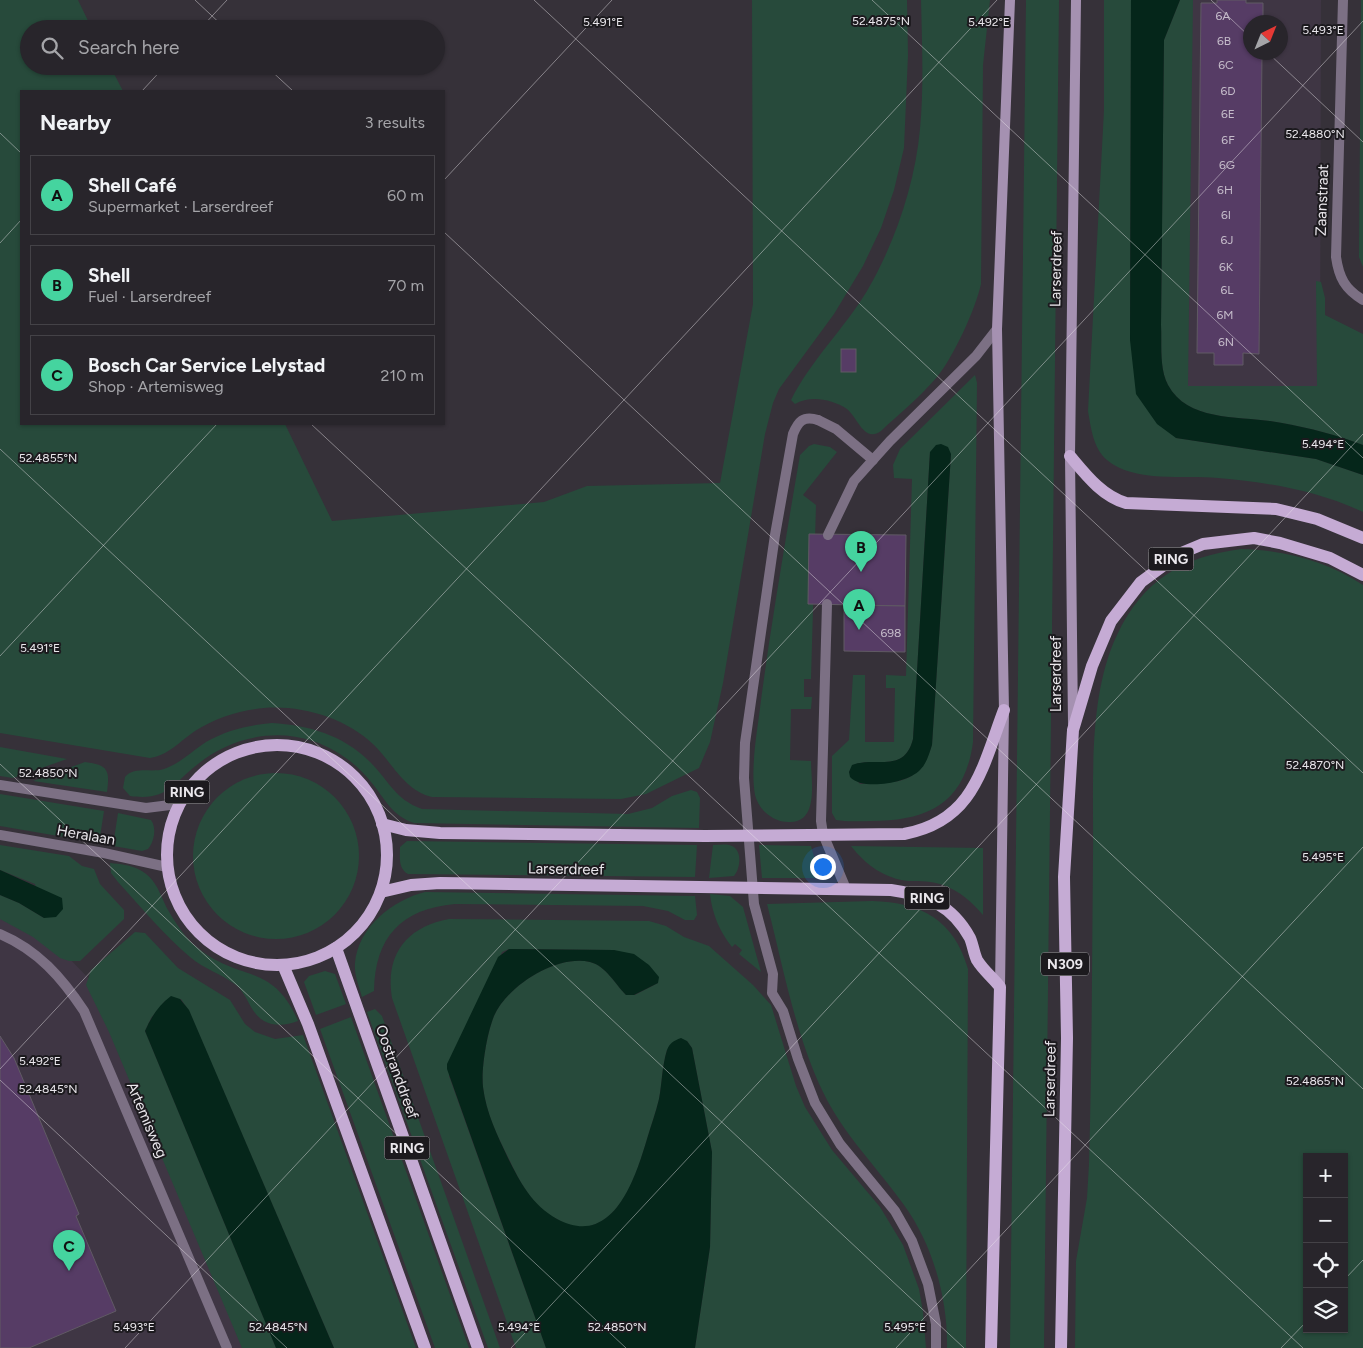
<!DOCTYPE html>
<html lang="en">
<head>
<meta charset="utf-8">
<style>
	:root { --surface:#28252b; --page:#343137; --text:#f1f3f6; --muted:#a5a5a9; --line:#444247; --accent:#45d49f }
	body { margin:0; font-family:Figtree,sans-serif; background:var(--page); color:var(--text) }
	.controls { position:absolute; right:15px; bottom:15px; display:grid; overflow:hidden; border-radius:0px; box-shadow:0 1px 4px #0004 }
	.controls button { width:45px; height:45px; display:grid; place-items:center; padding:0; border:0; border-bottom:1px solid var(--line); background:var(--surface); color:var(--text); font:25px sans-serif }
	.compass { position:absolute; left:1243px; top:15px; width:45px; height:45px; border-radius:50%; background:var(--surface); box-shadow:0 1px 4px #0004; rotate:43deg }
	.you { position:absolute; left:822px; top:866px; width:18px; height:18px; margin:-12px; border:4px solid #fff; border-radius:50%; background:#1a73e8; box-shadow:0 0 0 8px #1a73e833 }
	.badge { display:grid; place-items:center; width:32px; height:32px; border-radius:50%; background:var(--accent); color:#111; font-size:16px; font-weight:700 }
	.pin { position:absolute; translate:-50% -41px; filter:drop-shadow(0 1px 2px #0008) }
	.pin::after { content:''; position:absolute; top:26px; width:18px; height:15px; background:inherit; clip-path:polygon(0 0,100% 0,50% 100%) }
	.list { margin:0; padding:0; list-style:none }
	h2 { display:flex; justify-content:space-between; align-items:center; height:65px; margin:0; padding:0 20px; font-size:21px }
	h2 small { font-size:16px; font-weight:400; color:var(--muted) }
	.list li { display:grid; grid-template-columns:32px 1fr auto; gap:15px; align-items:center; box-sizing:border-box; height:80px; margin:0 10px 10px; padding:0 10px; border:1px solid var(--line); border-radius:0px }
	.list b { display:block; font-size:19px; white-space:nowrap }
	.list p { margin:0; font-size:16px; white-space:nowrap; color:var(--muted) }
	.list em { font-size:16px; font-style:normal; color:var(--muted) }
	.icon { flex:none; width:28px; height:28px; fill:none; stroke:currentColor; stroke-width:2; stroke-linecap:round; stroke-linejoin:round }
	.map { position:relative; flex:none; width:1363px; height:1348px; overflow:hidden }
	.search { position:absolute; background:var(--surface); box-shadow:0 1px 4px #0004; left:20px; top:20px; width:425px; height:55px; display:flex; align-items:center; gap:12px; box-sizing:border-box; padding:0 18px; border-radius:28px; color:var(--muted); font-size:19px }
	.panel { position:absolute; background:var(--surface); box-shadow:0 1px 4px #0004; left:20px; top:90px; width:425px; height:335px; border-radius:0px }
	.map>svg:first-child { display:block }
</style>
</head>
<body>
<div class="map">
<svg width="1363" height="1348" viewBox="0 0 1363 1348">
	<rect width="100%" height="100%" fill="#363139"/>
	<g fill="#3f3644" fill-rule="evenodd">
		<path d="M1180,0H1321L1320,393L1187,394ZM1250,22H1280V52H1250Z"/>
		<path d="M0,912L64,953L96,986L253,1348H0Z"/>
	</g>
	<g fill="#274a3b" fill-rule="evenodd">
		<path d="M0,0H78L92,29H29V66H110L123,91H21V424H285L332,521L544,502L587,486L720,483L753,304L752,0H907L908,55L904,148L894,190L881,228L863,266L834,314L779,389L773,403L765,434L723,683L710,742L699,768L646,794L621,799L432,797C404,790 393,764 374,745C346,718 302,705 264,708C240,710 215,718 195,731C180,741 169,755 150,758L0,733Z"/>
		<path d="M921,0H990L983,65L981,284C976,308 953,358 937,377C920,397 899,414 881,431C864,443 858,418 847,409C832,399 810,395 795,404L791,400C811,360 844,329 867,291C895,243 915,184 920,129C924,87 922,43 921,0Z"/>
		<path d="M1026,0H1059L1044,1348H1010Z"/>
		<path d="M1104,0H1131L1130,340L1176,438L1316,459L1363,475V512C1318,491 1267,482 1218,478C1185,475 1134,483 1107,460C1093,448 1091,428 1088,411L1104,110Z"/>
		<path d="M1180,0H1193L1188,386H1317L1316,281L1321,282L1325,298V315L1363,334V445C1337,435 1310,428 1282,423C1245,415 1189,424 1168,385C1159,368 1162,344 1161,325L1164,40Z"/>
		<path d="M1361,0H1363V267L1359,257Z"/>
		<path d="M975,375L977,383L973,742C965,803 928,821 871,821C860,821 847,822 836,820L832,813V756L849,740L853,675H865V742H894L895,688H886V675L906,676L912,479L894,478L893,465L900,449ZM930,452L951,454L932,745C919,786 897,782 860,784L849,772L853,765C876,756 904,774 913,739Z"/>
		<path d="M814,444L830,447L837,452L803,495L816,505L811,679H804V697H812L811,709H791L790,760L811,761C811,780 819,821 791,822C783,822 777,821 770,816C763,812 757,803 755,795C750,766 758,728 761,700C772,618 786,537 800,455L809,446Z"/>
		<path d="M1241,549C1283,550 1327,561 1363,585V1348H1075L1076,1261L1087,1198L1089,1164C1092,1061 1092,958 1093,855C1094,786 1087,698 1117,635C1143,580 1182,557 1241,549ZM1307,1157H1344V1329H1307Z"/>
		<path d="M272,723C308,725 343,735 369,761C389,780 394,799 422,809L628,814L652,808L672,796L691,790L697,792L700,798L699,828L414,823C391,815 386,800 371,782C356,763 336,749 313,741C273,728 230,738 198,764C172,784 168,801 130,796L123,788L125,777C134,766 152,773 164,769C181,763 192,751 206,742C227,730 249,725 272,723Z"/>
		<path d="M0,747L67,759L13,778L0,776Z"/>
		<path d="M85,762C108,765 110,770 107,792L33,781Z"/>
		<circle cx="276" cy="856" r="83"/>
		<path d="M0,794L104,811L99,843L0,826Z"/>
		<path d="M118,813L151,820C157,828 154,842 148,849L142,851L113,846Z"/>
		<path d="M407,841L697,845L695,877L408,874C398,869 400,857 400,847Z"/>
		<path d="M0,845L69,856L82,866L94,869L100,884L124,910V919L80,961H69L60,958L33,937L0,919V895L19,903L44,918L35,884L0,870Z"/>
		<path d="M713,845C718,845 724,844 729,845C743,848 741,868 734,876L709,878Z"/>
		<path d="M759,845L811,846L820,878H762Z"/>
		<path d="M851,846L983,848V915C972,902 960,891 943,885C932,881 921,881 909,881C885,879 866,865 851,846Z"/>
		<path d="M110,863C120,864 131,865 140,870C157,879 160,895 168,910C176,924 186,939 199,949C241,982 273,963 298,1021C287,1025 275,1027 264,1021C250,1013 248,995 236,985C222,974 204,969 190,957C164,935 141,907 118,882L111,873Z"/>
		<path d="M425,892L695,896L697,915L694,920H685L668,911L643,906L455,904C401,909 375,937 374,991L362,997C359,986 354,975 355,963C358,927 393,900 425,892Z"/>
		<path d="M710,894L730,896L743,907L761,972L739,954L742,950L735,944L732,947C720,932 712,914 710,894Z"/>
		<path d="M872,901C921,902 954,920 968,969L966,1348H947C948,1299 933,1245 904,1205C877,1167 843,1134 823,1092C795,1034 783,966 767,904Z"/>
		<path d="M449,919L649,921L666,926L684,937L709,946L753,985L771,1005L796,1086L805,1107L832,1150L880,1207L903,1245L919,1289L923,1312L926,1348H695L710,1247L712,1152L692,1048L687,1041L667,1050C662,1066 662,1083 659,1099C656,1112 651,1125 647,1139C637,1173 619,1236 570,1226C565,1225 558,1219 553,1217C532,1205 520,1182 510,1161C498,1137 486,1114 483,1087C481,1069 487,1033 494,1016C507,986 557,954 590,962C606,966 615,984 626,995H635L658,983V977L614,950L509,949L502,952L449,1076L546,1348H516L392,998C385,955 406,927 449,919Z"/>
		<path d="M135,932L145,933L178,968L230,1000L245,1024L255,1032L275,1039L303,1035L416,1348H334L189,1011L181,999L165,1001L151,1018L145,1031L276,1348H242L109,1032L86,985L91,970Z"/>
		<path d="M325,971L335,974L346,1004L316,1015L304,982L309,976Z"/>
		<path d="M375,1009L382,1016L500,1348H488L367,1012Z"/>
		<path d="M351,1017L469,1348H435L320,1029Z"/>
	</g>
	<g fill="#05261a">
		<path d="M1131,0H1180L1164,40L1161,325C1162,344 1159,368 1168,385C1189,424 1245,415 1282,423C1310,428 1337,435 1363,445V475L1316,459L1176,438L1157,424L1136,394L1130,340Z"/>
		<path d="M941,444L948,447L951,454L932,745C929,754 927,763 920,770C908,783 862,791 850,777L849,772L852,765C876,756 904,774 913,739L930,452L936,445Z"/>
		<path d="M0,870L62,898L63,909L56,917L44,918L19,903L0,895Z"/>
		<path d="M509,949L614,950L634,954L649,965L659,977L658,983L634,995H626C615,984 606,966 590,962C557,954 507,986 494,1016C487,1033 481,1069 483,1087C486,1112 497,1135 508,1158C520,1182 532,1205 557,1219C613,1249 635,1179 647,1139C651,1125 656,1112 659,1099C662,1083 662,1066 667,1050C670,1043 673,1041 681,1038L687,1041L692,1048L712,1152L710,1247L695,1348H546L447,1069V1064L498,957Z"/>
		<path d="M171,996L180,999L189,1010L334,1348H276L145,1031C151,1017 159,1005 171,996Z"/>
	</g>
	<g fill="#563c65" stroke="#605a64">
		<path d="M1217,0H1246V3H1263V22H1250V52H1262L1259,354L1243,353V365H1214V353H1197L1201,3H1217Z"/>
		<rect x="841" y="349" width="15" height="23"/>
		<path d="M809,534L906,535L905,606L808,604Z"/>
		<path d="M844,605L905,606V652L844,651Z"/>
		<path d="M0,1036L14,1058L79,1214L76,1216L116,1311L29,1348H0Z"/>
	</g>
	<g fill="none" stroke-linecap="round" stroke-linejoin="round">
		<g stroke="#7c7084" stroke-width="10">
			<path d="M818,420L836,429L873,460"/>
			<path d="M828,535L854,481L890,441L976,356L997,329"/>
			<path d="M827,604L821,821L823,834L846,889"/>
		</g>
		<g stroke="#7c7084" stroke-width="10">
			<path d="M1343,0L1336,257C1339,278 1345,289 1363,300"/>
			<path d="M818,420C803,415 798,422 793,434L775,535L745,743L744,778L754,904L773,974L772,993L783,1011L798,1059L815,1103L840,1144L895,1211L912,1241L928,1284L936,1324V1348"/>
			<path d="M0,934C38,950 62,978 84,1011L227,1348"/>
		</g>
		<g stroke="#7c7084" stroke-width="10">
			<path d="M0,785L146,808L170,805L181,800"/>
			<path d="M0,835L104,853L167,867"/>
		</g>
		<g stroke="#a591b1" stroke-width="10">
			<path d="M1073,724L1070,456L1076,0"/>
			<path d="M1000,987L1004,710L997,329L1010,0"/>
		</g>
		<g stroke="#c5abd4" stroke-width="12">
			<path d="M1070,456C1086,475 1102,496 1126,503L1276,509L1317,519L1363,538"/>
			<circle cx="277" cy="855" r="110"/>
			<path d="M382,824L406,830L440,833L705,836L904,834C974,821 982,768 1004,710"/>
			<path d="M381,892L411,885L440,883L891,890C927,895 952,905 970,938C973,945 974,954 977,960C983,970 993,978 1000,987L991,1348"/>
			<path d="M336,948L478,1348"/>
			<path d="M283,965L308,1024L425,1348"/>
			<path d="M1061,1348L1067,1038L1064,877L1073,730L1092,666L1111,621L1141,582L1179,554L1203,544L1254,538L1280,543L1330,558L1363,575"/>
		</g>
	</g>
	<path fill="none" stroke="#eae7ec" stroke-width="1" stroke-opacity="0.45" d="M195,0L226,29M534,0L1363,773M872,0L1363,458M1211,0L1250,37M200,29L227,0M1267,52L1363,142M266,66L293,91M142,91L165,66M0,133L21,153M444,180L612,0M444,232L1363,1089M0,243L21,220M311,424L1303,1348M0,449L964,1348M0,656L217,424M0,764L626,1348M0,1069L997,0M0,1080L287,1348M1344,1280L1363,1260M125,1348L1363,21M511,1348L1363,434M896,1348L1363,847M1281,1348L1307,1321"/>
	<g text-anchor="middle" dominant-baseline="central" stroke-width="4" stroke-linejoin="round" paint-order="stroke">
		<g font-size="12" fill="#c5bcca">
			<text x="1223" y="16">6A</text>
			<text x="1224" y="41">6B</text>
			<text x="1226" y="65">6C</text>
			<text x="1228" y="91">6D</text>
			<text x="1228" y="114">6E</text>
			<text x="1228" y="140">6F</text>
			<text x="1227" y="165">6G</text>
			<text x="1225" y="190">6H</text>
			<text x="1226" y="215">6I</text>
			<text x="1227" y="240">6J</text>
			<text x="1226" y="267">6K</text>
			<text x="1227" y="290">6L</text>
			<text x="1225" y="315">6M</text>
			<text x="1226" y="342">6N</text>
			<text x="891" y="633">698</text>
		</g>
		<g fill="#1c1a1e" stroke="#acaaae" stroke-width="1">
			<rect x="1148.5" y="547.5" width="45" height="23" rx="4"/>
			<rect x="164.5" y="780.5" width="45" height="23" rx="4"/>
			<rect x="904.5" y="886.5" width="45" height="23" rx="4"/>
			<rect x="1041" y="952.5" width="48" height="23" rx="4"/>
			<rect x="384.5" y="1136.5" width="45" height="23" rx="4"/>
		</g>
		<g font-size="14" font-weight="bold" fill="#eae7ec">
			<text x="1171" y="559">RING</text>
			<text x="187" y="792">RING</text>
			<text x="927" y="898">RING</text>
			<text x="1065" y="964">N309</text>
			<text x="407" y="1148">RING</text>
		</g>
		<g font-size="15" fill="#eae7ec" stroke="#1c1a1e">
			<text transform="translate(1322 200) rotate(-88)">Zaanstraat</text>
			<text transform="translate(1056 269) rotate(-89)">Larserdreef</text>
			<text transform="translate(1056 674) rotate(-90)">Larserdreef</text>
			<text transform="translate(86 835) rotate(10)">Heralaan</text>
			<text transform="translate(566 869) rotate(1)">Larserdreef</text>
			<text transform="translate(397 1072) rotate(70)">Oostranddreef</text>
			<text transform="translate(1050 1079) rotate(-89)">Larserdreef</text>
			<text transform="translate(147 1120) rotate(67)">Artemisweg</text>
		</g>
	</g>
	<g font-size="12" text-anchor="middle" fill="#eae7ec" stroke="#1c1a1e" stroke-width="4" stroke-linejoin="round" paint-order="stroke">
		<text x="881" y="25">52.4875°N</text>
		<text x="603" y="26">5.491°E</text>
		<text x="989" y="26">5.492°E</text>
		<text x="1323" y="34">5.493°E</text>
		<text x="1315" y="138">52.4880°N</text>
		<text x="1323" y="448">5.494°E</text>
		<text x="48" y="462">52.4855°N</text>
		<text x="40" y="652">5.491°E</text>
		<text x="1315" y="769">52.4870°N</text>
		<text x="48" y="777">52.4850°N</text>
		<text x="1323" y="861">5.495°E</text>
		<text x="40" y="1065">5.492°E</text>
		<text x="1315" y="1085">52.4865°N</text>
		<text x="48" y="1093">52.4845°N</text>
		<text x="134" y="1331">5.493°E</text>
		<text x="519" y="1331">5.494°E</text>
		<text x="905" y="1331">5.495°E</text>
		<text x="278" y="1331">52.4845°N</text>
		<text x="617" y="1331">52.4850°N</text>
	</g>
</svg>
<div class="controls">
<button>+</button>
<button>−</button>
<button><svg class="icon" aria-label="locate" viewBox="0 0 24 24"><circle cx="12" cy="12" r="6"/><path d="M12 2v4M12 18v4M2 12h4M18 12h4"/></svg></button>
<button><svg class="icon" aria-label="layers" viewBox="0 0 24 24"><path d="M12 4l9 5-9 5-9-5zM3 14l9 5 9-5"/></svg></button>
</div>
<svg class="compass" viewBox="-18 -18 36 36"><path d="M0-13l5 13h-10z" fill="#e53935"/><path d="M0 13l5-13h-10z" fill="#a5a5a9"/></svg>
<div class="you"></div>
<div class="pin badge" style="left:859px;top:630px">A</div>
<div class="pin badge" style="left:861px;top:572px">B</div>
<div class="pin badge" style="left:69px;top:1271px">C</div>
<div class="search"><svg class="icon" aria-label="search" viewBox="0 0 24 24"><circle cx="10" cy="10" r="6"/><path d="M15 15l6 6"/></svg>Search here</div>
<section class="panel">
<h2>Nearby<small>3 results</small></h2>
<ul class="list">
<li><span class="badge">A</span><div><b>Shell Café</b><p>Supermarket · Larserdreef</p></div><em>60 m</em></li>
<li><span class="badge">B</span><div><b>Shell</b><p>Fuel · Larserdreef</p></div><em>70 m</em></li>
<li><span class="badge">C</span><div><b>Bosch Car Service Lelystad</b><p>Shop · Artemisweg</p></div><em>210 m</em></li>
</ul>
</section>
</div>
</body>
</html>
